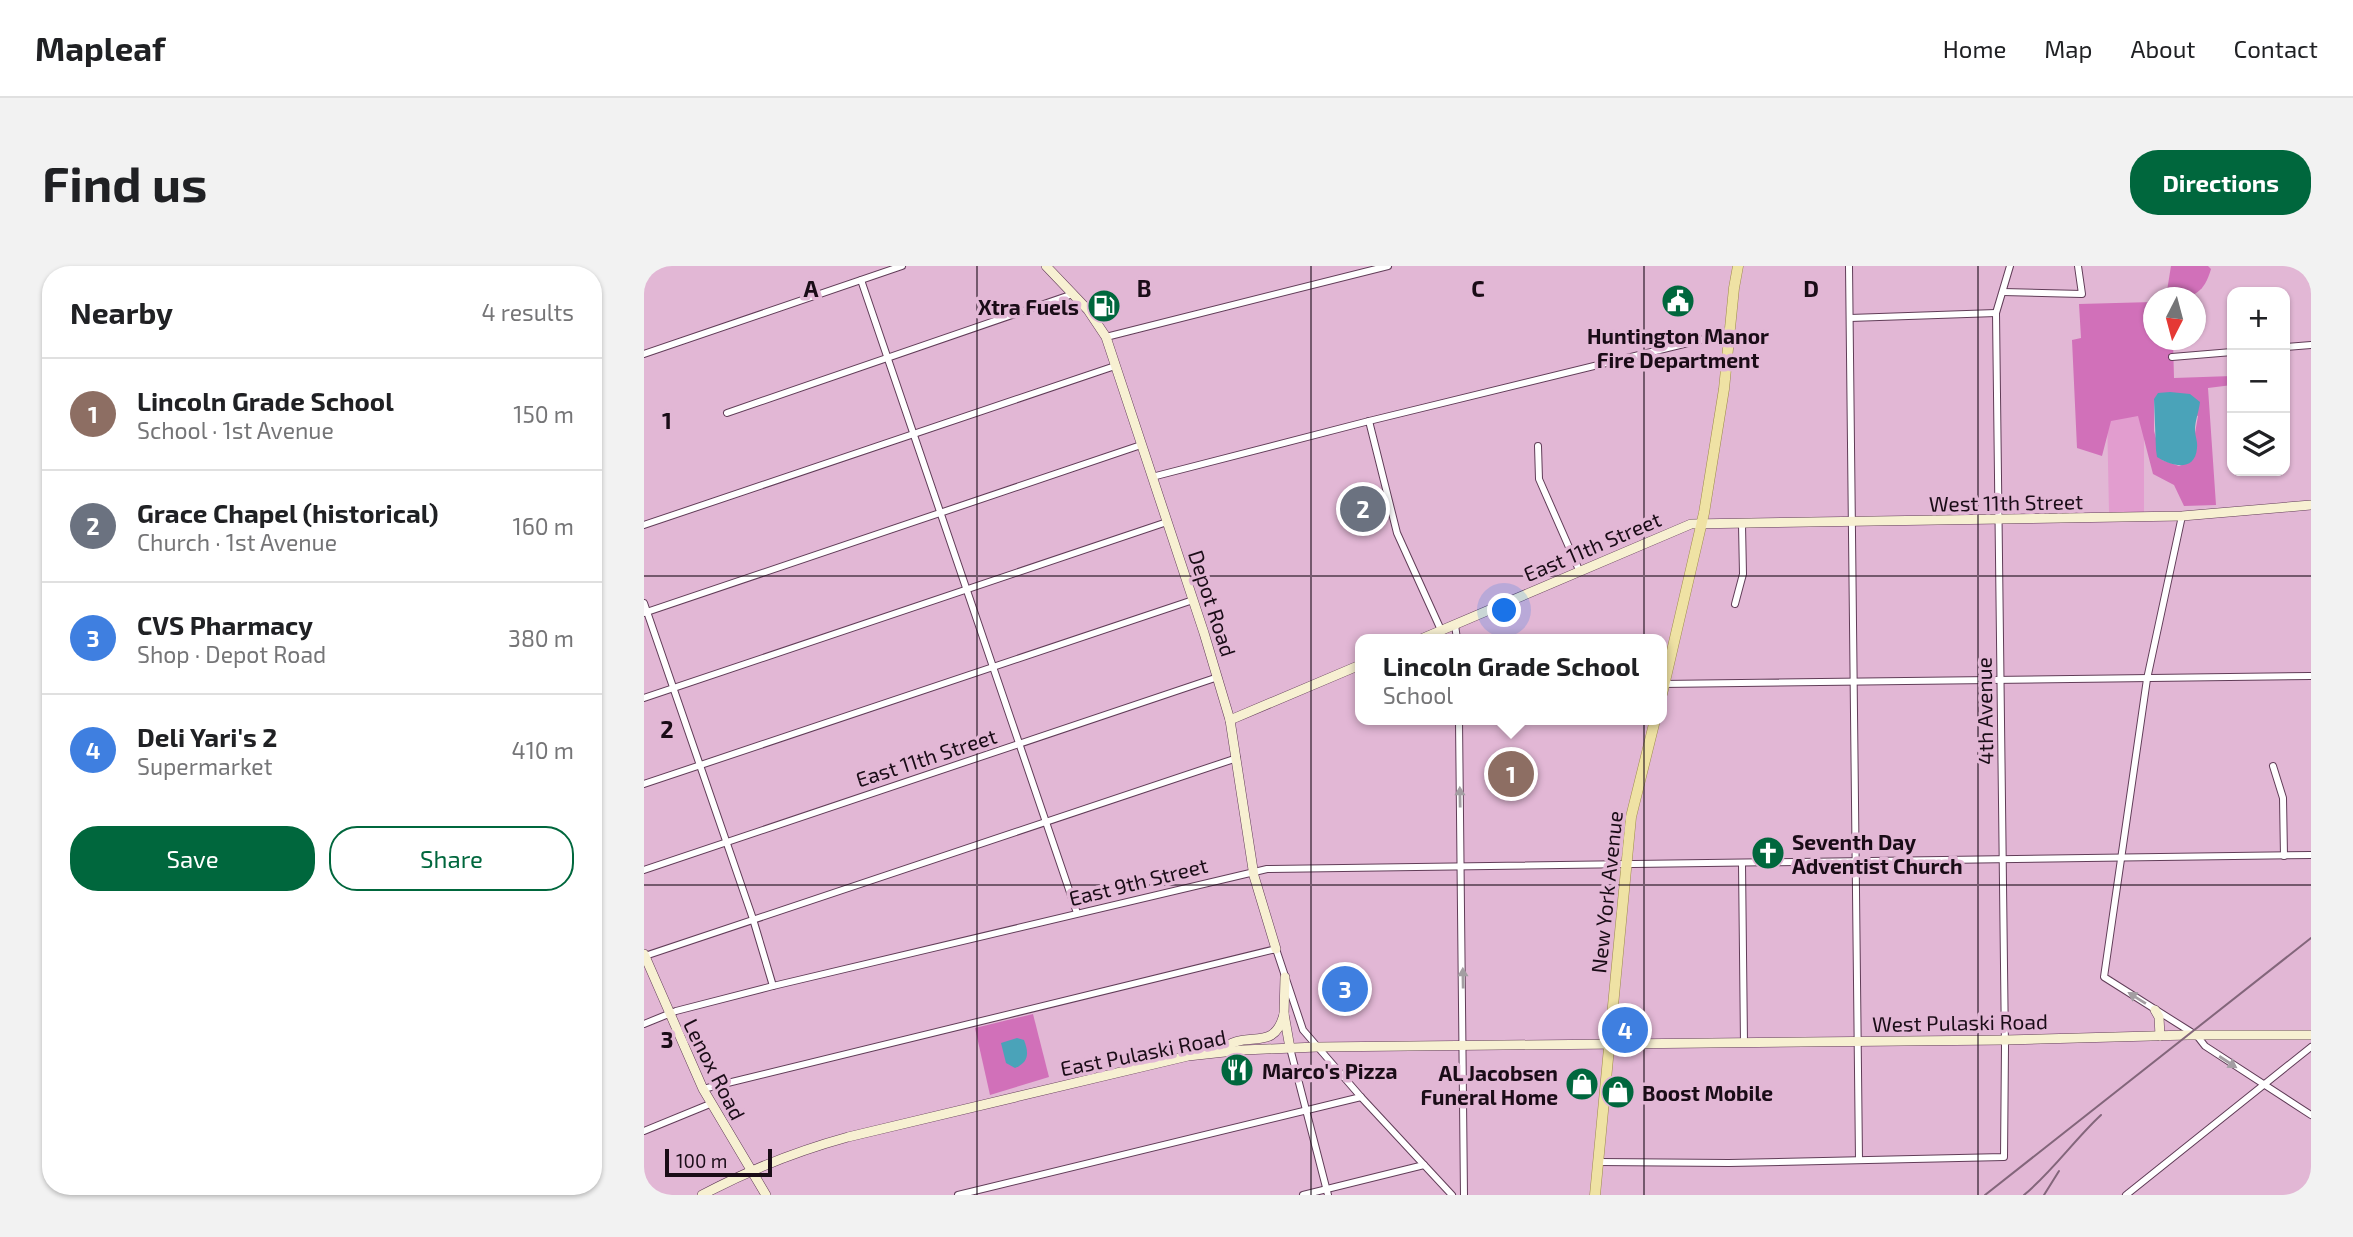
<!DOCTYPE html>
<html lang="en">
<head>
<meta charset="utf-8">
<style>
	:root { --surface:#fff; --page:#f2f2f2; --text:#202124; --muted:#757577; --line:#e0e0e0; --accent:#00673d }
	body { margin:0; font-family:"Exo 2",sans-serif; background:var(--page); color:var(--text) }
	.controls { position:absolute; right:21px; top:21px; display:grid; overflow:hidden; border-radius:14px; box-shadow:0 2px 5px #0004 }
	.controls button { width:63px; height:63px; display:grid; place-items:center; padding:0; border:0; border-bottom:2px solid var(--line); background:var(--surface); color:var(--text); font:35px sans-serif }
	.compass { position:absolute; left:1499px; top:21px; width:63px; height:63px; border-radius:50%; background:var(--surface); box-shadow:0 2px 5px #0004; rotate:186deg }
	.scale { position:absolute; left:21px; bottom:18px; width:107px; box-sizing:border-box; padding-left:7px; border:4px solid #1a0c17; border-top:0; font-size:19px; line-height:24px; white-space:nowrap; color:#1a0c17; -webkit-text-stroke:5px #e2b7d5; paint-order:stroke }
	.you { position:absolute; left:861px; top:345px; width:24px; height:24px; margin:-18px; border:5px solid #fff; border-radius:50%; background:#1a73e8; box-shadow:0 0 0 10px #1a73e833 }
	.badge { display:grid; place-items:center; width:46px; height:46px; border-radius:50%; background:var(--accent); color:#fff; font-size:23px; font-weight:700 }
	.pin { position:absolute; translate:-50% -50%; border:4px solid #fff; box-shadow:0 2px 7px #0006 }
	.popup { position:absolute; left:711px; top:368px; width:312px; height:91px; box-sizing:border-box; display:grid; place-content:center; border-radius:14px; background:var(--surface); filter:drop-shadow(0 2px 5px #0005); font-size:23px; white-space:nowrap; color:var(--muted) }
	.popup b { font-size:26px; color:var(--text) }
	.popup::after { content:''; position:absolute; left:50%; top:100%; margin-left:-14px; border:14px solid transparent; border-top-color:var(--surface) }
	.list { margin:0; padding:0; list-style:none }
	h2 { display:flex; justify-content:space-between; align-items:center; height:91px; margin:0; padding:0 28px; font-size:30px }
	h2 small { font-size:23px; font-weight:400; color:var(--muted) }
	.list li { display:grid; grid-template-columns:46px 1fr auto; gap:21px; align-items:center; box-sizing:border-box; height:112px; padding:0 28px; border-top:2px solid var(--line) }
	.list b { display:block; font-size:26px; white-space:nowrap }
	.list p { margin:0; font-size:23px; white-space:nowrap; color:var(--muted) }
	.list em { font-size:23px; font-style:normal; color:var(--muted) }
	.actions { display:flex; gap:14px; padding:21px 28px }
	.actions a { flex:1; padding:16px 0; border:2px solid var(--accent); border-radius:28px; text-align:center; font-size:24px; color:var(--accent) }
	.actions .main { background:var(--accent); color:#fff }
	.icon { flex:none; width:38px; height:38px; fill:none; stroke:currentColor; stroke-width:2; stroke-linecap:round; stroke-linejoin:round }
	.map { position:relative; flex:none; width:1667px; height:929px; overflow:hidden; border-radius:28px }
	header { display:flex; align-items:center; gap:42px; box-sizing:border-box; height:98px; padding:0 35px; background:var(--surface); border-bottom:2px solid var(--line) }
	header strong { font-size:33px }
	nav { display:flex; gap:38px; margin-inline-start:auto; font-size:24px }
	.intro { display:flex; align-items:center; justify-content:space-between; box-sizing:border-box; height:168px; padding:0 42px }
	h1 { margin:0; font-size:49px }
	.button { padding:18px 32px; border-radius:28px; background:var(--accent); color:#fff; font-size:24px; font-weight:700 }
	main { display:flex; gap:42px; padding:0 42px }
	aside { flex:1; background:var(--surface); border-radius:28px; box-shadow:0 2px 5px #0004 }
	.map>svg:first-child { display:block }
</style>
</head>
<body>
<header>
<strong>Mapleaf</strong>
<nav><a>Home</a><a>Map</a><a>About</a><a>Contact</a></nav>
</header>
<div class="intro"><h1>Find us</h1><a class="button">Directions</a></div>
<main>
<aside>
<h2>Nearby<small>4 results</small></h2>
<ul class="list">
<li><span class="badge" style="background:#8d6e63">1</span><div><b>Lincoln Grade School</b><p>School · 1st Avenue</p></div><em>150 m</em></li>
<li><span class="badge" style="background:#6b7280">2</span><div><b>Grace Chapel (historical)</b><p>Church · 1st Avenue</p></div><em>160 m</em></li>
<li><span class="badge" style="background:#3f7fe0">3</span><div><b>CVS Pharmacy</b><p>Shop · Depot Road</p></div><em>380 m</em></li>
<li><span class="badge" style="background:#3f7fe0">4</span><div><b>Deli Yari's 2</b><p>Supermarket</p></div><em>410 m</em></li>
</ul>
<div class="actions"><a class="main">Save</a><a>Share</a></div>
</aside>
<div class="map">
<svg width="1667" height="929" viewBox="0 0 1667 929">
	<rect width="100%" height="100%" fill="#e2b7d5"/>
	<path fill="#e29dcf" d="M1463,146H1500V246L1465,247Z"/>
	<g fill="#d170b9" fill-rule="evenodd">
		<path d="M1527,0H1564L1567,3C1559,30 1548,32 1522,31Z"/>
		<path d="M1509,36L1510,74H1529L1530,112L1588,110V119L1564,122L1572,239L1540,240L1530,219L1509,208L1494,150L1467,155L1458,190L1433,182L1428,74L1437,72L1435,38ZM1510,133L1554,150L1546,196L1535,200L1518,194L1510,165Z"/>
		<path d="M389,748L405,811L346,829L331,762Z"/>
	</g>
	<g fill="#4aa3b9">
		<path d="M1526,126L1546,128L1556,136C1555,145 1551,155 1551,164C1551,170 1554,176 1553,182C1551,207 1527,200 1513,191L1512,184L1510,133L1514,127Z"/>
		<path d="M373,772L380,774C385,787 385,796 371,802L362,797L357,777Z"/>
	</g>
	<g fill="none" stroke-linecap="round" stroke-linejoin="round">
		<defs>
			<g id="street">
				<path d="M1205,0L1215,894"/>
				<path d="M217,14L433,647"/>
				<path d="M1359,26L1438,28L1434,0"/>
				<path d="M1206,52L1352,47"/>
				<path d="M462,71L744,0"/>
				<path d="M1641,81L1667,79"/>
				<path d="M0,88L258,0"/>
				<path d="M1528,91L1588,86"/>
				<path d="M83,147L429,28"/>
				<path d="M725,155L753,267L797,364"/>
				<path d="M894,180L895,213L935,304"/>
				<path d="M508,211L725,155L1085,67"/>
				<path d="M1538,250L1503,413L1460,711L1547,766L1554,771L1561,780L1667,849"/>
				<path d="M0,259L471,100"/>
				<path d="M0,337L109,653L129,720"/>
				<path d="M1091,338L1099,308L1098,259"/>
				<path d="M0,347L497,179"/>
				<path d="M811,359L813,373"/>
				<path d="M1018,418L1667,410"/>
				<path d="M0,432L523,256"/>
				<path d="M815,454L820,929"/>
				<path d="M1629,500L1639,532L1640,590"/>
				<path d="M0,518L549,334"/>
				<path d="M1098,598L1100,777"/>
				<path d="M0,604L574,411"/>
				<path d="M1,690L593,492"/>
				<path d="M0,758L32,745L129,720L623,603L1667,589"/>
				<path d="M646,782L684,929"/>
				<path d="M59,823L632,683L659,764L717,831L808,929"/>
				<path d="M0,865L66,838"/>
				<path d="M954,896L1085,897L1360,891L1361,781L1352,47L1366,0"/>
				<path d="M314,929L717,831"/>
				<path d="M659,929L780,899"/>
				<path d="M1482,929L1667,781"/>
			</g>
			<g id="secondary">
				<path d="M402,0L444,44L462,71L560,367L586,454L610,610L632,683"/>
				<path d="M777,373L1047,258L1538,250L1667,239"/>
				<path d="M586,454L716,399"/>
				<path d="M0,688L59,823L122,929"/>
				<path d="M641,711L640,748L646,782"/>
				<path d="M1511,744L1515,751L1516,770"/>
				<path d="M577,785C600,761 630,789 640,748"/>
				<path d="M58,929C105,904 153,885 204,871L544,790L599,784L673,781L1361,774L1544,769H1667"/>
			</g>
			<g id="primary">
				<path d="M1018,428L1060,247L1080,123L1090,22L1094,0"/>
				<path d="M951,929L987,551L1011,454"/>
			</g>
		</defs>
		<use href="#street" stroke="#613d58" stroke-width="8"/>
		<use href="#secondary" stroke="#613d58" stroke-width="10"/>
		<use href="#primary" stroke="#9d8a4c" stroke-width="11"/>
		<use href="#street" stroke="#fff" stroke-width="6"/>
		<use href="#secondary" stroke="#f7f0d2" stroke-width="9"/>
		<use href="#primary" stroke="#efe2a4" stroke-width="10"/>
		<g stroke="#83667b" stroke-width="2">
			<path d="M1341,929L1667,672"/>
			<path d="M1380,929C1409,905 1430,874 1457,849"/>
			<path d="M1400,929L1415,905"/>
		</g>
	</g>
	<defs><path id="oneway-solid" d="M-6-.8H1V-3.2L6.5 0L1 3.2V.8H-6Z" transform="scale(1.75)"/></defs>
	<g fill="#a39ea2">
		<use href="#oneway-solid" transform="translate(816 531) rotate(-91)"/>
		<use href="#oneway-solid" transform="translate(819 712) rotate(-91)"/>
		<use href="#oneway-solid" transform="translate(1493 732) rotate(-148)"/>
		<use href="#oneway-solid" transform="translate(1584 796) rotate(33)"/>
	</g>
	<path fill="none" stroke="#1a0c17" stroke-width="2" stroke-opacity="0.55" d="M333,0V929M667,0V929M1000,0V929M1334,0V929M0,310H1667M0,619H1667"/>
	<defs>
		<symbol id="civic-disc" viewBox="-11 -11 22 22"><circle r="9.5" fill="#00673d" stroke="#e2b7d5"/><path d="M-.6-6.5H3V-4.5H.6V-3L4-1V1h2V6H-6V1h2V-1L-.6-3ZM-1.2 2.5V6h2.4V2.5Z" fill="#fff"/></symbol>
		<symbol id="fuel-disc" viewBox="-11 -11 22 22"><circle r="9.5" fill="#00673d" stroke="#e2b7d5"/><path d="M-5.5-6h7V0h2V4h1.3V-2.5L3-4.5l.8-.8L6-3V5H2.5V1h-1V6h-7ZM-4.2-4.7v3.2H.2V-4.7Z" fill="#fff"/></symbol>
		<symbol id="church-disc" viewBox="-11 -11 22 22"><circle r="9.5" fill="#00673d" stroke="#e2b7d5"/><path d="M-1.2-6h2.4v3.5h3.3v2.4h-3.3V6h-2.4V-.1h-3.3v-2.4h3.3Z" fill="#fff"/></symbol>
		<symbol id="restaurant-disc" viewBox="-11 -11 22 22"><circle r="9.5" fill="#00673d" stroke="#e2b7d5"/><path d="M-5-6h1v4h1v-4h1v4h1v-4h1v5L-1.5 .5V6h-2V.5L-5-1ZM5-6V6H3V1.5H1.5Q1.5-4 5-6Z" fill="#fff"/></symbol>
		<symbol id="shop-disc" viewBox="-11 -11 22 22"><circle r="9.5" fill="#00673d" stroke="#e2b7d5"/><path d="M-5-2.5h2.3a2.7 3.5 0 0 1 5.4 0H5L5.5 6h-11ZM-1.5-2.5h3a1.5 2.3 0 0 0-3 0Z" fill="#fff"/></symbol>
	</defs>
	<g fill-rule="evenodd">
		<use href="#civic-disc" x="1015" y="16" width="38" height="38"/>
		<use href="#fuel-disc" x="441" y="21" width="38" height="38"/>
		<use href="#church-disc" x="1105" y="568" width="38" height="38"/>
		<use href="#restaurant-disc" x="574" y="785" width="38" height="38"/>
		<use href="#shop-disc" x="919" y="799" width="38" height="38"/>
		<use href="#shop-disc" x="955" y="807" width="38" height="38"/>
	</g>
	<g text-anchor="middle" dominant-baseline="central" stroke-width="7" stroke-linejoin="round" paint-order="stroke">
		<g font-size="21" font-weight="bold" fill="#1a0c17" stroke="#e2b7d5" text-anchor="start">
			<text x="435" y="40" text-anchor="end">Xtra Fuels</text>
			<text x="1034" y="69" text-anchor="middle">Huntington Manor<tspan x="1034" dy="24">Fire Department</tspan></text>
			<text x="1148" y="575">Seventh Day<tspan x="1148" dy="24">Adventist Church</tspan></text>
			<text x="618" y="804">Marco's Pizza</text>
			<text x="914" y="806" text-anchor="end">AL Jacobsen<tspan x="914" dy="24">Funeral Home</tspan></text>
			<text x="998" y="826">Boost Mobile</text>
		</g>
		<g font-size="21" fill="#1a0c17" stroke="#e2b7d5">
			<text transform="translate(1362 236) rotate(-1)">West 11th Street</text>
			<text transform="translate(948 280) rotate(-23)">East 11th Street</text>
			<text transform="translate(569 337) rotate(72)">Depot Road</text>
			<text transform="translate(1340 445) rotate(-91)">4th Avenue</text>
			<text transform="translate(282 491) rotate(-18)">East 11th Street</text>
			<text transform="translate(494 615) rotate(-14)">East 9th Street</text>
			<text transform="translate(962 626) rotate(-84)">New York Avenue</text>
			<text transform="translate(1316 756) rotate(-1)">West Pulaski Road</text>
			<text transform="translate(499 786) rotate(-11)">East Pulaski Road</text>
			<text transform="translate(71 803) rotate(63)">Lenox Road</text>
		</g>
	</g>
	<g font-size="23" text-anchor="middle" font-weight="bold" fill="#1a0c17" stroke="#e2b7d5" stroke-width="7" stroke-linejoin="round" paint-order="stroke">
		<text x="167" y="31">A</text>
		<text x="500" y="31">B</text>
		<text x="834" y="31">C</text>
		<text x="1167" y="31">D</text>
		<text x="23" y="163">1</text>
		<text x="23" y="472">2</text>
		<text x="23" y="782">3</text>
	</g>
</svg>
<div class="controls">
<button>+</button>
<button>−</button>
<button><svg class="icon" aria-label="layers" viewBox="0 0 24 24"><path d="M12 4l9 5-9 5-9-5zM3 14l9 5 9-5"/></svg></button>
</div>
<svg class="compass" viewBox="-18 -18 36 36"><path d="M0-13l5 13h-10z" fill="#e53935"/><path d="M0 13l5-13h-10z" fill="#757577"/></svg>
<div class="scale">100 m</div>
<div class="you"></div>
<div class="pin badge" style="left:867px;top:508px;background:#8d6e63">1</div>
<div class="popup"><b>Lincoln Grade School</b>School</div>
<div class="pin badge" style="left:719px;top:243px;background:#6b7280">2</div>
<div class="pin badge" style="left:701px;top:723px;background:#3f7fe0">3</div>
<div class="pin badge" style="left:981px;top:764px;background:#3f7fe0">4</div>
</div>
</main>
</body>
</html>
